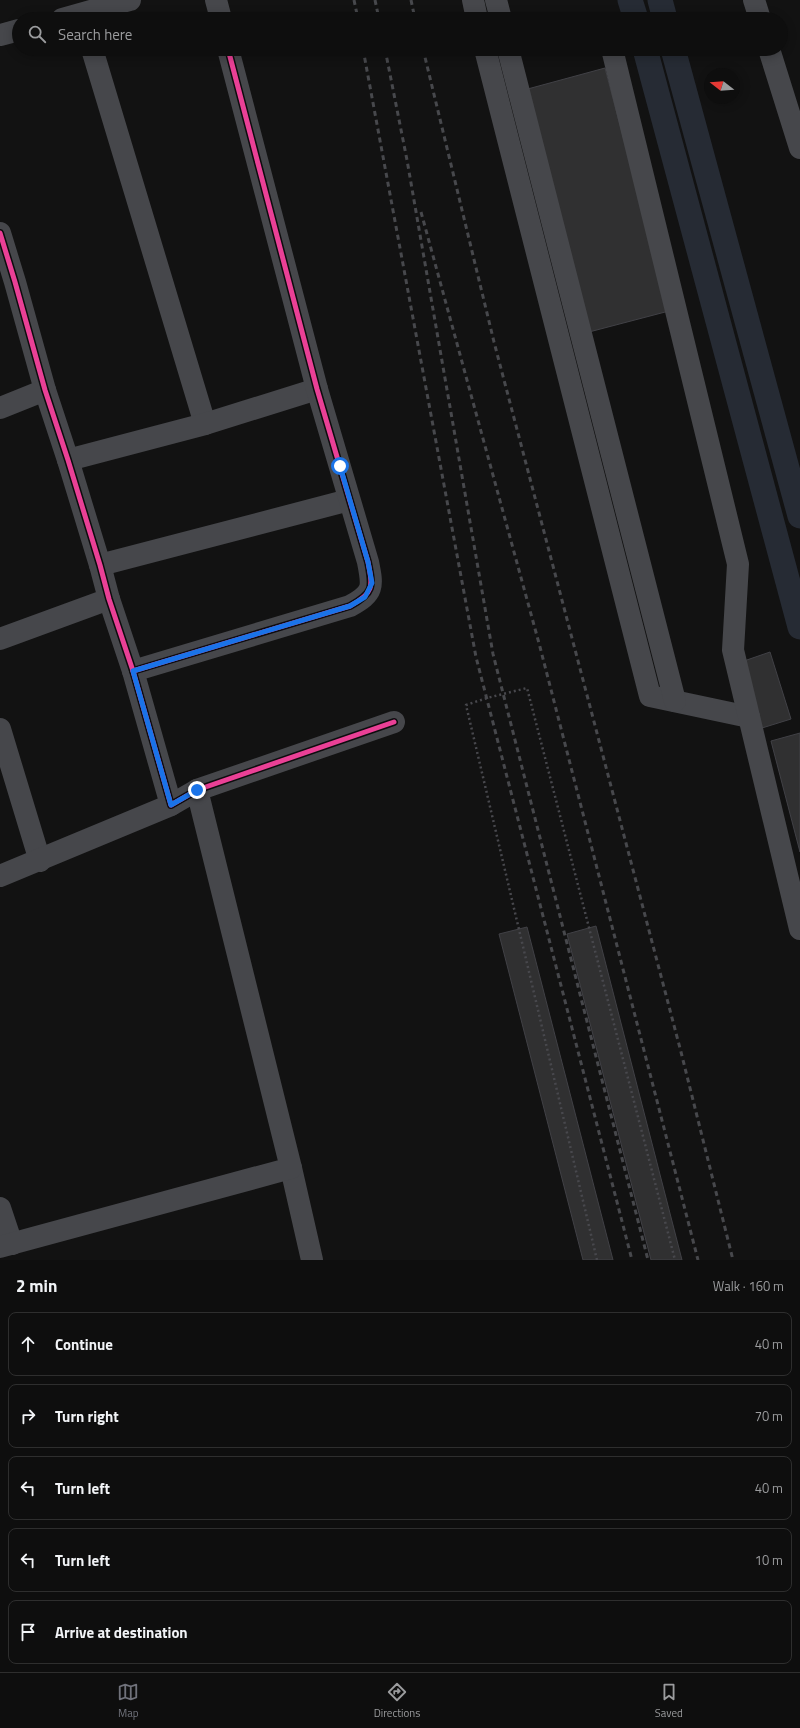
<!DOCTYPE html>
<html lang="en">
<head>
<meta charset="utf-8">
<style>
	:root { --surface:#0e0e0e; --page:#1c1c1c; --text:#f1f3f6; --muted:#9b9c9e; --line:#2e2e2e; --accent:#70727b }
	body { margin:0; font-family:"Titillium Web",sans-serif; background:var(--page); color:var(--text) }
	.compass { position:absolute; left:704px; top:68px; width:36px; height:36px; border-radius:50%; background:var(--surface); box-shadow:0 2px 10px #0003; rotate:287deg }
	.stop { position:absolute; width:12px; height:12px; margin:-9px; border:3px solid #1a73e8; border-radius:50%; background:#fff }
	.stop.end { background:#1a73e8; border-color:#fff; box-shadow:0 1px 4px #0008 }
	.list { margin:0; padding:0; list-style:none }
	h2 { display:flex; justify-content:space-between; align-items:center; height:52px; margin:0; padding:0 16px; font-size:17px }
	h2 small { font-size:13px; font-weight:400; color:var(--muted) }
	.list li { display:grid; grid-template-columns:26px 1fr auto; gap:12px; align-items:center; box-sizing:border-box; height:64px; margin:0 8px 8px; padding:0 8px; border:1px solid var(--line); border-radius:8px }
	.list b { display:block; font-size:15px; white-space:nowrap }
	.list em { font-size:13px; font-style:normal; color:var(--muted) }
	.icon { flex:none; width:22px; height:22px; fill:none; stroke:currentColor; stroke-width:2; stroke-linecap:round; stroke-linejoin:round }
	.map { position:relative; flex:none; width:800px; height:1260px; overflow:hidden }
	.search { position:absolute; background:var(--surface); box-shadow:0 2px 10px #0003; left:12px; right:12px; top:12px; height:44px; display:flex; align-items:center; gap:10px; box-sizing:border-box; padding:0 14px; border-radius:22px; color:var(--muted); font-size:15px }
	.sheet { height:412px; background:var(--surface) }
	nav { display:flex; justify-content:space-around; align-items:center; box-sizing:border-box; height:56px; border-top:1px solid var(--line); background:var(--surface); font-size:11px; color:var(--muted) }
	nav a { display:grid; justify-items:center; gap:2px }
	nav .on { color:var(--accent) }
	.map>svg:first-child { display:block }
</style>
</head>
<body>
<div class="map">
<svg width="800" height="1260" viewBox="0 0 800 1260">
	<rect width="100%" height="100%" fill="#121212"/>
	<g fill="none" stroke-linecap="round" stroke-linejoin="round">
		<g stroke="#262b34" stroke-width="25">
			<path d="M630,0L636,19"/>
			<path d="M660,0L665,19"/>
			<path d="M645,49L800,627"/>
			<path d="M673,49L800,516"/>
		</g>
	</g>
	<g fill="#303031" stroke="#414146">
		<path d="M605,68L669,311L589,332L524,90Z"/>
		<path d="M770,652L791,719L762,728L741,662Z"/>
		<path d="M800,733V852L771,741Z"/>
		<path d="M596,926L682,1260H651L567,934Z"/>
		<path d="M527,927L613,1260H583L499,934Z"/>
	</g>
	<g fill="none" stroke-linecap="round" stroke-linejoin="round">
		<path stroke="#48484d" stroke-width="2.5" stroke-dasharray="2 3" stroke-linecap="butt" d="M597,1260L466,705L487,698L527,688L675,1260"/>
		<g stroke="#46474b" stroke-width="22">
			<path d="M216,0L221,19"/>
			<path d="M473,0L477,19"/>
			<path d="M496,0L501,19"/>
			<path d="M754,0L760,19"/>
			<path d="M62,19L130,0"/>
			<path d="M0,35L19,30"/>
			<path d="M92,49L205,424"/>
			<path d="M485,49L650,696L749,717"/>
			<path d="M508,49L675,701"/>
			<path d="M612,49L738,564L733,650L800,929"/>
			<path d="M769,49L800,148"/>
			<path d="M0,233L15,282L45,390L68,460L100,565L109,599L133,671L171,805L197,790L394,722"/>
			<path d="M0,408L45,390"/>
			<path d="M68,460L205,424L317,389"/>
			<path d="M100,565L349,500"/>
			<path d="M0,639L109,599"/>
			<path d="M133,671L350,606C374,593 373,587 368,562L317,389L228,49"/>
			<path d="M0,729L40,861"/>
			<path d="M0,876L171,805"/>
			<path d="M291,1168L312,1260"/>
			<path d="M0,1208L12,1244"/>
			<path d="M0,1247L291,1168L197,790"/>
		</g>
		<g stroke="#47484c" stroke-width="3" stroke-dasharray="5 4" stroke-linecap="butt">
			<path d="M354,0L358,19"/>
			<path d="M375,0L379,19"/>
			<path d="M411,0L415,19"/>
			<path d="M363,49L476,657L632,1260"/>
			<path d="M385,49L407,160L493,654L648,1260"/>
			<path d="M423,49L494,342L681,1052L733,1260"/>
			<path d="M421,212L540,647L698,1260"/>
		</g>
		<defs>
			<g id="cycleway">
				<path d="M0,233L15,282L45,390L68,460L100,565L109,599L133,671L171,805L197,790L394,722"/>
				<path d="M133,671L350,606C374,593 373,587 368,562L317,389L228,49"/>
			</g>
		</defs>
		<use href="#cycleway" stroke="#0d0c0e" stroke-width="8"/>
		<use href="#cycleway" stroke="#ea4096" stroke-width="5"/>
	</g>
	<g fill="none" stroke-linecap="round" stroke-linejoin="round">
		<path stroke="#1a73e8" stroke-width="5" d="M197,790L171,805L133,671L350,606L365,597L372,583L368,562L340,466"/>
	</g>
</svg>
<svg class="compass" viewBox="-18 -18 36 36"><path d="M0-13l5 13h-10z" fill="#e53935"/><path d="M0 13l5-13h-10z" fill="#9b9c9e"/></svg>
<div class="stop" style="left:340px;top:466px"></div>
<div class="stop end" style="left:197px;top:790px"></div>
<div class="search"><svg class="icon" aria-label="search" viewBox="0 0 24 24"><circle cx="10" cy="10" r="6"/><path d="M15 15l6 6"/></svg>Search here</div>
</div>
<section class="sheet">
<h2>2 min<small>Walk · 160 m</small></h2>
<ul class="list">
<li><svg class="icon" aria-label="ahead" viewBox="0 0 24 24"><path d="M12 20V5M6 11l6-6 6 6"/></svg><div><b>Continue</b></div><em>40 m</em></li>
<li><svg class="icon" aria-label="right" viewBox="0 0 24 24"><path d="M7 20v-9h11M14 6l5 5-5 5"/></svg><div><b>Turn right</b></div><em>70 m</em></li>
<li><svg class="icon" aria-label="left" viewBox="0 0 24 24"><path d="M17 20v-9H6M10 6l-5 5 5 5"/></svg><div><b>Turn left</b></div><em>40 m</em></li>
<li><svg class="icon" aria-label="left" viewBox="0 0 24 24"><path d="M17 20v-9H6M10 6l-5 5 5 5"/></svg><div><b>Turn left</b></div><em>10 m</em></li>
<li><svg class="icon" aria-label="arrive" viewBox="0 0 24 24"><path d="M6 21V4h12l-3 4 3 4H6"/></svg><div><b>Arrive at destination</b></div></li>
</ul>
</section>
<nav>
<a class="on"><svg class="icon" aria-label="map" viewBox="0 0 24 24"><path d="M3 6l6-2 6 2 6-2v14l-6 2-6-2-6 2zM9 4v14M15 6v14"/></svg>Map</a>
<a><svg class="icon" aria-label="directions" viewBox="0 0 24 24"><path d="M12 3l9 9-9 9-9-9zM9 14v-3h6M13 9l2 2-2 2"/></svg>Directions</a>
<a><svg class="icon" aria-label="saved" viewBox="0 0 24 24"><path d="M7 4h10v16l-5-4-5 4z"/></svg>Saved</a>
</nav>
</body>
</html>
